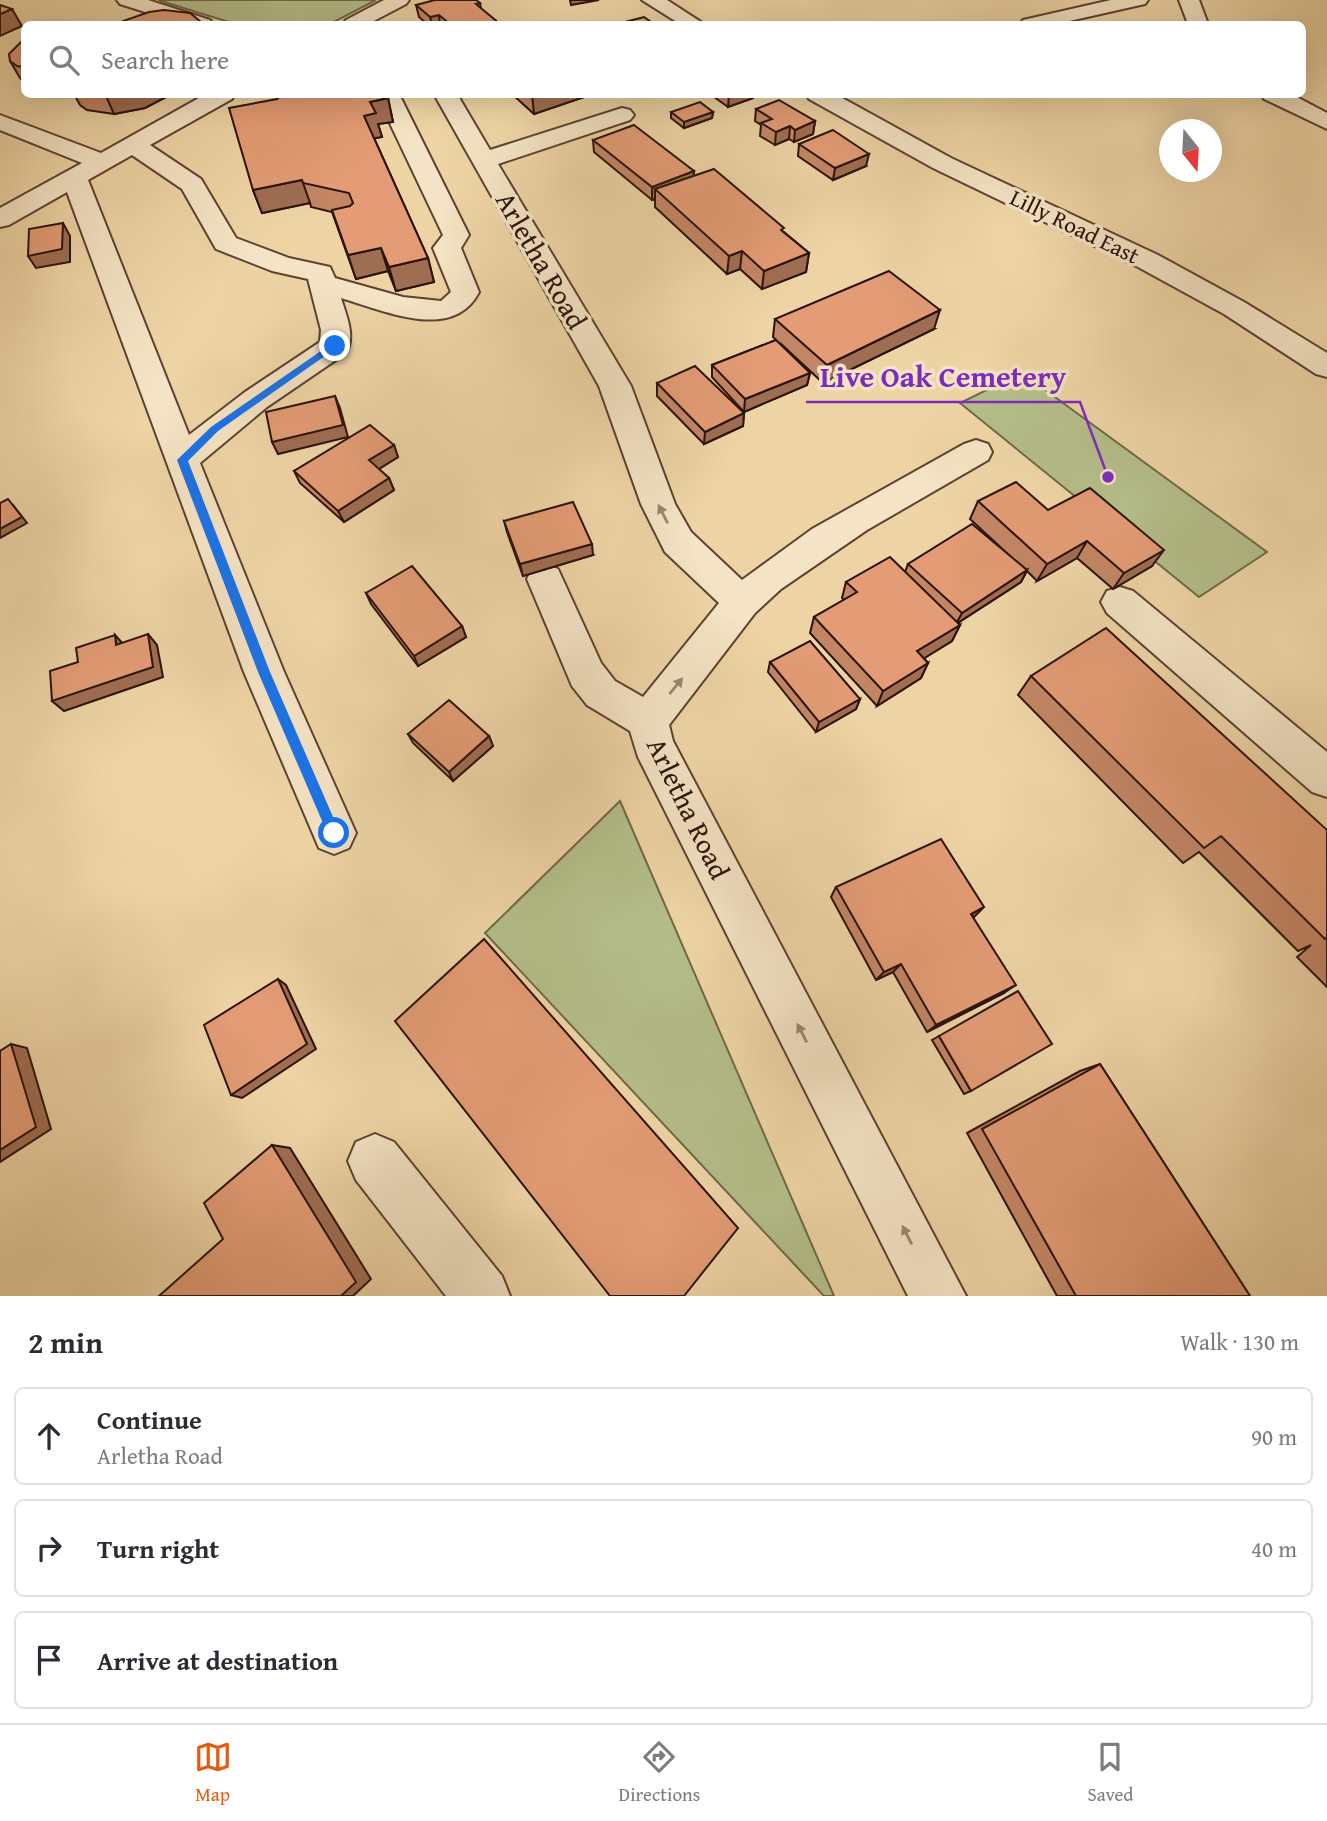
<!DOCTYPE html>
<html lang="en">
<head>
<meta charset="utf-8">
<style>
	:root { --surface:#fff; --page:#f7f7f7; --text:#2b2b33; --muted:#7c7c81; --line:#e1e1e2; --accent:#ea580c }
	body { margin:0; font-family:"Gentium Book Plus",serif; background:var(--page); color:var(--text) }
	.compass { position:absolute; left:1159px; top:119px; width:63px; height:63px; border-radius:50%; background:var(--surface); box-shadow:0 7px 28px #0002; rotate:162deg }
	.stop { position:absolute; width:21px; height:21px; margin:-16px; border:5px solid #1a73e8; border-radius:50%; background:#fff }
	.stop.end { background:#1a73e8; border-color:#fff; box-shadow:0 2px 7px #0008 }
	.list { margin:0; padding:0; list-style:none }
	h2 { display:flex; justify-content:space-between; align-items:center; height:91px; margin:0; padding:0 28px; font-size:30px }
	h2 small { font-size:23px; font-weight:400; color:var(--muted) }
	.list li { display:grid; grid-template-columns:46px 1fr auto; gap:21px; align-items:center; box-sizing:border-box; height:98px; margin:0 14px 14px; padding:0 14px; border:2px solid var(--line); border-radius:10px }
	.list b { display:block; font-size:26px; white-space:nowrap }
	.list p { margin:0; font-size:23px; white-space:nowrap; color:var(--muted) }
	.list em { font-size:23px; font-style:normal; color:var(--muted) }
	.icon { flex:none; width:38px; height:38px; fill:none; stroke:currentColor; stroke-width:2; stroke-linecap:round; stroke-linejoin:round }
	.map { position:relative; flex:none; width:1327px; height:1296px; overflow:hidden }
	.search { position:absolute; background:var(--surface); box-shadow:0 7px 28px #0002; left:21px; right:21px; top:21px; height:77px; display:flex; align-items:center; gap:18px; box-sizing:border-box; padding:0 24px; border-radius:10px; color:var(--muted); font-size:26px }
	.sheet { height:427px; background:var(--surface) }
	nav { display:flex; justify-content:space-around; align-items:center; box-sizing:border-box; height:98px; border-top:2px solid var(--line); background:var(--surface); font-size:19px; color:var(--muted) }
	nav a { display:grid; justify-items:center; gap:4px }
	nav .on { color:var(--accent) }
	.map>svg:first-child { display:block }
</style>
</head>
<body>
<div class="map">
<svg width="1327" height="1296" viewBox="0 0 1327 1296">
	<rect width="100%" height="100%" fill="#eed4a5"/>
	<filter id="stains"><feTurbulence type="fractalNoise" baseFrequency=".00286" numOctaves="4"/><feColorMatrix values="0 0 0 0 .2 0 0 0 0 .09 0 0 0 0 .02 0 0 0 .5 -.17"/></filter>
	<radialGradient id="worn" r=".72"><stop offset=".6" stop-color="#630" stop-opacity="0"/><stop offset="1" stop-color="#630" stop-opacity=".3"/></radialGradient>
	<g fill="#b4be8a" stroke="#70684a" stroke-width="2">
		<path d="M158,0H376L330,24H235Z"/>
		<path d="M1022,373L1267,552L1199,597L960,403Z"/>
		<path d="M620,801L834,1296H824L485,933Z"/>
	</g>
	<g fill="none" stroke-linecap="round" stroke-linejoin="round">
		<defs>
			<g id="minor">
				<path d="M117,0H148L210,20L213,24H183L120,4Z"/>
				<path d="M384,0H409L406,4L368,24H343L346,20Z"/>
				<path d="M642,0H667L704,24H680Z"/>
				<path d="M1111,0H1148L1145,4L1056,24H1020L1023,20Z"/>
				<path d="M1179,0H1199L1208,24H1188Z"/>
				<path d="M206,94H235L232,99L150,145L201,179L236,238L289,258L330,267L335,278L403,297L441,301L451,292L433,248L443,235L376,94H399L469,235L461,248L479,292C453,343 383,310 341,298C346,315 356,336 346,353L267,407L200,463L284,672L356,833L349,848L334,854L319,848L244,672L67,192L9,225L0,227V208L82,163L0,130V115L101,153ZM132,155L182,189L216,249L272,271L308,279L321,330L320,342L245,392L189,435L88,180Z"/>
				<path d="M434,94H457L490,150L622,108L630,110L634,115L630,120L498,164L631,386L675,504L691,532L742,580L812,529L964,444L976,440L988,444L992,452L988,460L867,530L781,589L755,613L669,725L673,741L966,1296H908L638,757L630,731L587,705L572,686L527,579L532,569L545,564L558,569L601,663L615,681L643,697L719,603L665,552L641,504L599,386Z"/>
				<path d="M806,94H835L951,158L1158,255L1244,302L1327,353V377L1316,374L1224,314L1138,267L933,168L809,99Z"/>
				<path d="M1261,94H1291L1327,113V129L1264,99Z"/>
				<path d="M1120,587L1133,591L1327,752V797L1312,792L1107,613L1101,602L1107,591Z"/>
				<path d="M375,1134L394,1142L502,1276L510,1296H446L356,1180L348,1161L356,1142Z"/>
			</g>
		</defs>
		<use href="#minor" stroke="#5c4230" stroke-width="4"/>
		<use href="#minor" fill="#f4e3c4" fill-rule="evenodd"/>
	</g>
	<g fill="#c38665" stroke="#2b1209" stroke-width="2">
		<path d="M480,3L481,9L500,24H427L419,17L416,5Z"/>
		<path d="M24,40V82L20,78L10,61Z"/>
		<path d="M74,94H167L166,97L145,108L114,114L87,110L80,105Z"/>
		<path d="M512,94H587V96L534,114Z"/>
		<path d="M710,94H753V98L728,107Z"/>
		<path d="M388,98L393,122L378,124L382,137L374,138L428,258L434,282L396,291L388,271L356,279L332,212L311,207L310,203L262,213L253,190L277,99Z"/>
		<path d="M756,109L815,121L813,134L794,142L789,139L775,145L760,136L761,125L755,121Z"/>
		<path d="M671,112H713L712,118L684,128L671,118Z"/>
		<path d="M593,140L694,171L693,176L784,232L809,253L806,272L762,289L740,269L727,274L655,207V199L652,200L594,152Z"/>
		<path d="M799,144L866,166L833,180L798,156Z"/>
		<path d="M775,319L934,329L823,383L780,343L810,373L807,385L744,412L712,377V365L776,340L773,337Z"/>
		<path d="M657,383L744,413L743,426L704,444L657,396Z"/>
		<path d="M394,445L398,457L379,469L389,478L394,490L344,522L300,483L294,471Z"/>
		<path d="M978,501L1048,510L1152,566L1113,589L1077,558L1037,581L1027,571L1021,582L958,623L960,625L952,641L924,658L928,663L921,678L877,706L810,633L814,617L844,600L842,598L846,582L905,572L908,564L1012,558L970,519Z"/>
		<path d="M504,521L593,555L523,576L507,532Z"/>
		<path d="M366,593L462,626L466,637L418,666L371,604Z"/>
		<path d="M770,662L860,699L856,709L816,732L768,672Z"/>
		<path d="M1031,676L1327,830V987L1297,957L1311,945L1298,951L1199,852L1183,863L1018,695Z"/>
		<path d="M408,734L489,736L493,746L453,781L413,743Z"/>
		<path d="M836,887L973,917L1004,993L927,1032L893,972L876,980L831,897Z"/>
		<path d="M939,1036L971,1091L964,1094L932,1040Z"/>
		<path d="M1100,1064L1250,1296H1057L967,1133L1080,1071Z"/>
	</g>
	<g fill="#9f6d52" stroke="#2b1209" stroke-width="2">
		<path d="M570,0H599L571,5Z"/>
		<path d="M12,9L22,26L0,36V14Z"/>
		<path d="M439,15L440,24H432L430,17Z"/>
		<path d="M115,94H167L166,97L145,108L114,114L106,96Z"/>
		<path d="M535,94H587V96L534,114L532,95Z"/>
		<path d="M753,94V98L728,107L729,95Z"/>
		<path d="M388,98L393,122L378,124L382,137L370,139L364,116L370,102Z"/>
		<path d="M713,112L712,118L684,128V122Z"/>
		<path d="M815,121L813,134L794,142L795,130Z"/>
		<path d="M790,126L789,139L775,145L776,132Z"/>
		<path d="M869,154L866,166L833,180L835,168Z"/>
		<path d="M694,171L693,184L655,189V199L652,200V187Z"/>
		<path d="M302,180L310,203L262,213L253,190Z"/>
		<path d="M63,223L70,236V262L36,268L28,256Z"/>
		<path d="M381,248L388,271L356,279L348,255Z"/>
		<path d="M742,251L740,269L727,274L729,256Z"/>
		<path d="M809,253L806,272L762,289L764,271Z"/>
		<path d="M428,258L434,282L396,291L389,267Z"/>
		<path d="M940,310L934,329L823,383L827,365Z"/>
		<path d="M810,373L807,385L744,412L745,399Z"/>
		<path d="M335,396L340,408L348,437L278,454L272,442Z"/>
		<path d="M744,413L743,426L704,444L705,432Z"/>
		<path d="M394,445L398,457L374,472L369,460Z"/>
		<path d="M389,478L394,490L344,522L338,511Z"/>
		<path d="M13,505L27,523L0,538V529Z"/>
		<path d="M1087,541L1077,558L1037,581L1047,564Z"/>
		<path d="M592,544L593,555L523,576L520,564Z"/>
		<path d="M1164,550L1152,566L1113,589L1124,573Z"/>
		<path d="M1027,570L1021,582L956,624L962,613Z"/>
		<path d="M960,625L952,641L910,667L917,651Z"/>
		<path d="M462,626L466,637L418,666L414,656Z"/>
		<path d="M148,634L157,645L163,677L64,711L52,701Z"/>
		<path d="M115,635L125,646L116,645Z"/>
		<path d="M928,663L921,678L877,706L883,691Z"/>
		<path d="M860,699L856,709L816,732L819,722Z"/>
		<path d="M489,736L493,746L453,781L449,772Z"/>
		<path d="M984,907L974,917L971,914Z"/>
		<path d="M901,964L893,972L876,980L884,972Z"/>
		<path d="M278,979L286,985L316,1049L242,1098L231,1095Z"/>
		<path d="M1016,985L1004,993L927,1032L936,1025Z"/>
		<path d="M11,1044L27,1048L51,1129L0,1162V1150Z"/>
		<path d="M272,1145L290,1148L371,1279L353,1296H341Z"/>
	</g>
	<g fill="#e39c75" stroke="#2b1209" stroke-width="2">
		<path d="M435,0H476L480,3L476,4L500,24H450L439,15L430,17L416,5Z"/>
		<path d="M0,5L12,9L0,14Z"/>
		<path d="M164,10L190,13L201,22L199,24H120L123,21L149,12Z"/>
		<path d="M644,17L654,24H617Z"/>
		<path d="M23,40H24V67L17,66L10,61L9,54Z"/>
		<path d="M93,94H115L106,96Z"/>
		<path d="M283,94H386L388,98L370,102L376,113L364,116L428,258L389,267L381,248L348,255L332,210L350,206L353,203L349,193L303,183L302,180L253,190L229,108L277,99Z"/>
		<path d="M779,100L815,121L795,130L790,126L776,132L761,123L772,119L756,109Z"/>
		<path d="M700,102L713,112L684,122L671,112Z"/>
		<path d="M634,125L694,171L652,187L593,140Z"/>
		<path d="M833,130L869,154L835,168L799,144Z"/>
		<path d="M714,169L784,228L781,230L809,253L764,271L742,251L729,256L655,189Z"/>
		<path d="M63,223L62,249L28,256L29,229Z"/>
		<path d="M889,271L940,310L827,365L775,319Z"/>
		<path d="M776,340L810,373L745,399L712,365Z"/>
		<path d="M695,366L744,413L705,432L657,383Z"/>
		<path d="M335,396L343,425L272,442L266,412Z"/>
		<path d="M370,425L394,445L369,460L389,478L338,511L294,471Z"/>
		<path d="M1016,482L1048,510L1090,488L1164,550L1124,573L1087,541L1047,564L978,501Z"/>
		<path d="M8,499L22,517L0,529V503Z"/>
		<path d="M573,502L592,544L520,564L504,521Z"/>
		<path d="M972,524L1027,570L962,613L908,564Z"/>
		<path d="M890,557L960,625L917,651L928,663L883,691L814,617L857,592L846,582Z"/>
		<path d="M412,566L462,626L414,656L366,593Z"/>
		<path d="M1106,628L1327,830V937L1325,939L1221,836L1204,848L1031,676Z"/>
		<path d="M148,634L153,667L52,701L50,671L78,662L76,648L115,635L116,645Z"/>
		<path d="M810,641L860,699L819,722L770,662Z"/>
		<path d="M449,700L489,736L449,772L408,734Z"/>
		<path d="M941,839L984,907L971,914L1016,985L936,1025L901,964L884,972L836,887Z"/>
		<path d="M484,939L738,1228L684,1296H610L395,1021Z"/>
		<path d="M278,979L307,1044L231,1095L204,1025Z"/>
		<path d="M1018,991L1052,1044L971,1091L939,1036Z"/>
		<path d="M11,1044L36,1127L0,1150V1051Z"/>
		<path d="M1100,1064L1250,1296H1076L982,1129Z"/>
		<path d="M272,1145L356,1282L341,1296H159L223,1239L204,1203Z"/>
	</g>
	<defs><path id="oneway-solid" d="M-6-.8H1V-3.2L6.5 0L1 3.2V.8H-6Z" transform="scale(1.75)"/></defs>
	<g fill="#9a8570">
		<use href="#oneway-solid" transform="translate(663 514) rotate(-117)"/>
		<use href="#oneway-solid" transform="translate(676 686) rotate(-51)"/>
		<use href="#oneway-solid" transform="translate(802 1033) rotate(-117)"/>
		<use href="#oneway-solid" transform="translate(907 1235) rotate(-117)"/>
	</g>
	<path fill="#1a73e8" d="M331,344L339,346L218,431L188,461L270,672L340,833L334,839L329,837L258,672L177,460L211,427Z"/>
	<g text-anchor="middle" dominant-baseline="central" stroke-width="7" stroke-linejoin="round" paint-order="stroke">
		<g font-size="23" fill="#2b1209" stroke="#f4e3c4">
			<text transform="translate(1075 226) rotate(26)">Lilly Road East</text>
		</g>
		<g font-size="28" fill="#2b1209" stroke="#f4e3c4">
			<text transform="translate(542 260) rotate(60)">Arletha Road</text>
			<text transform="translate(689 808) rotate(64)">Arletha Road</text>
		</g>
	</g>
	<path fill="none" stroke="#7b2cbf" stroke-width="2.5" d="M1108 477L1080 402H806"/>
	<circle fill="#7b2cbf" stroke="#f4e3c4" stroke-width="2.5" cx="1108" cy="477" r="7"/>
	<g font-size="30" text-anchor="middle" font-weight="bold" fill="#7b2cbf" stroke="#f4e3c4" stroke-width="7" stroke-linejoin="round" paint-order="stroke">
		<text x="943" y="387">Live Oak Cemetery</text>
	</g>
	<rect width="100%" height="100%" filter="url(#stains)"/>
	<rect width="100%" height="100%" fill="url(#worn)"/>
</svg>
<svg class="compass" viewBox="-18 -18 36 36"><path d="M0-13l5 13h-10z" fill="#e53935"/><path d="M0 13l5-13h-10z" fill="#7c7c81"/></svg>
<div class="stop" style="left:334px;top:833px"></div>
<div class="stop end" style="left:335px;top:346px"></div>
<div class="search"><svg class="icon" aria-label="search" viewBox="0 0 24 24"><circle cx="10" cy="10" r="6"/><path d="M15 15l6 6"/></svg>Search here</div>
</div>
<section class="sheet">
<h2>2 min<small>Walk · 130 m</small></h2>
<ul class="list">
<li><svg class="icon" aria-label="ahead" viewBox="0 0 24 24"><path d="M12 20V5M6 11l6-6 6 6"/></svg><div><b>Continue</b><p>Arletha Road</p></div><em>90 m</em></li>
<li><svg class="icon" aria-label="right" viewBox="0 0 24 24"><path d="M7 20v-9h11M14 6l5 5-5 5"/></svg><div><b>Turn right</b></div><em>40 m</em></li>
<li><svg class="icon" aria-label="arrive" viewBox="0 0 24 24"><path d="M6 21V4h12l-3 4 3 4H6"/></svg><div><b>Arrive at destination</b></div></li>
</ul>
</section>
<nav>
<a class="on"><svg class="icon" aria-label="map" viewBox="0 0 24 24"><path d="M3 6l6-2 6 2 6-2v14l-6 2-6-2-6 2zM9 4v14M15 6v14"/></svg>Map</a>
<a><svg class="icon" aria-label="directions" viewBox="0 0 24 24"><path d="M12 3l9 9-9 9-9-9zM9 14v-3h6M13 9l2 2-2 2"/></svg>Directions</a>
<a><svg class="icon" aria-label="saved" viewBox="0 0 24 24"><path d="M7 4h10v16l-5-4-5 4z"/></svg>Saved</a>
</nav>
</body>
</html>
